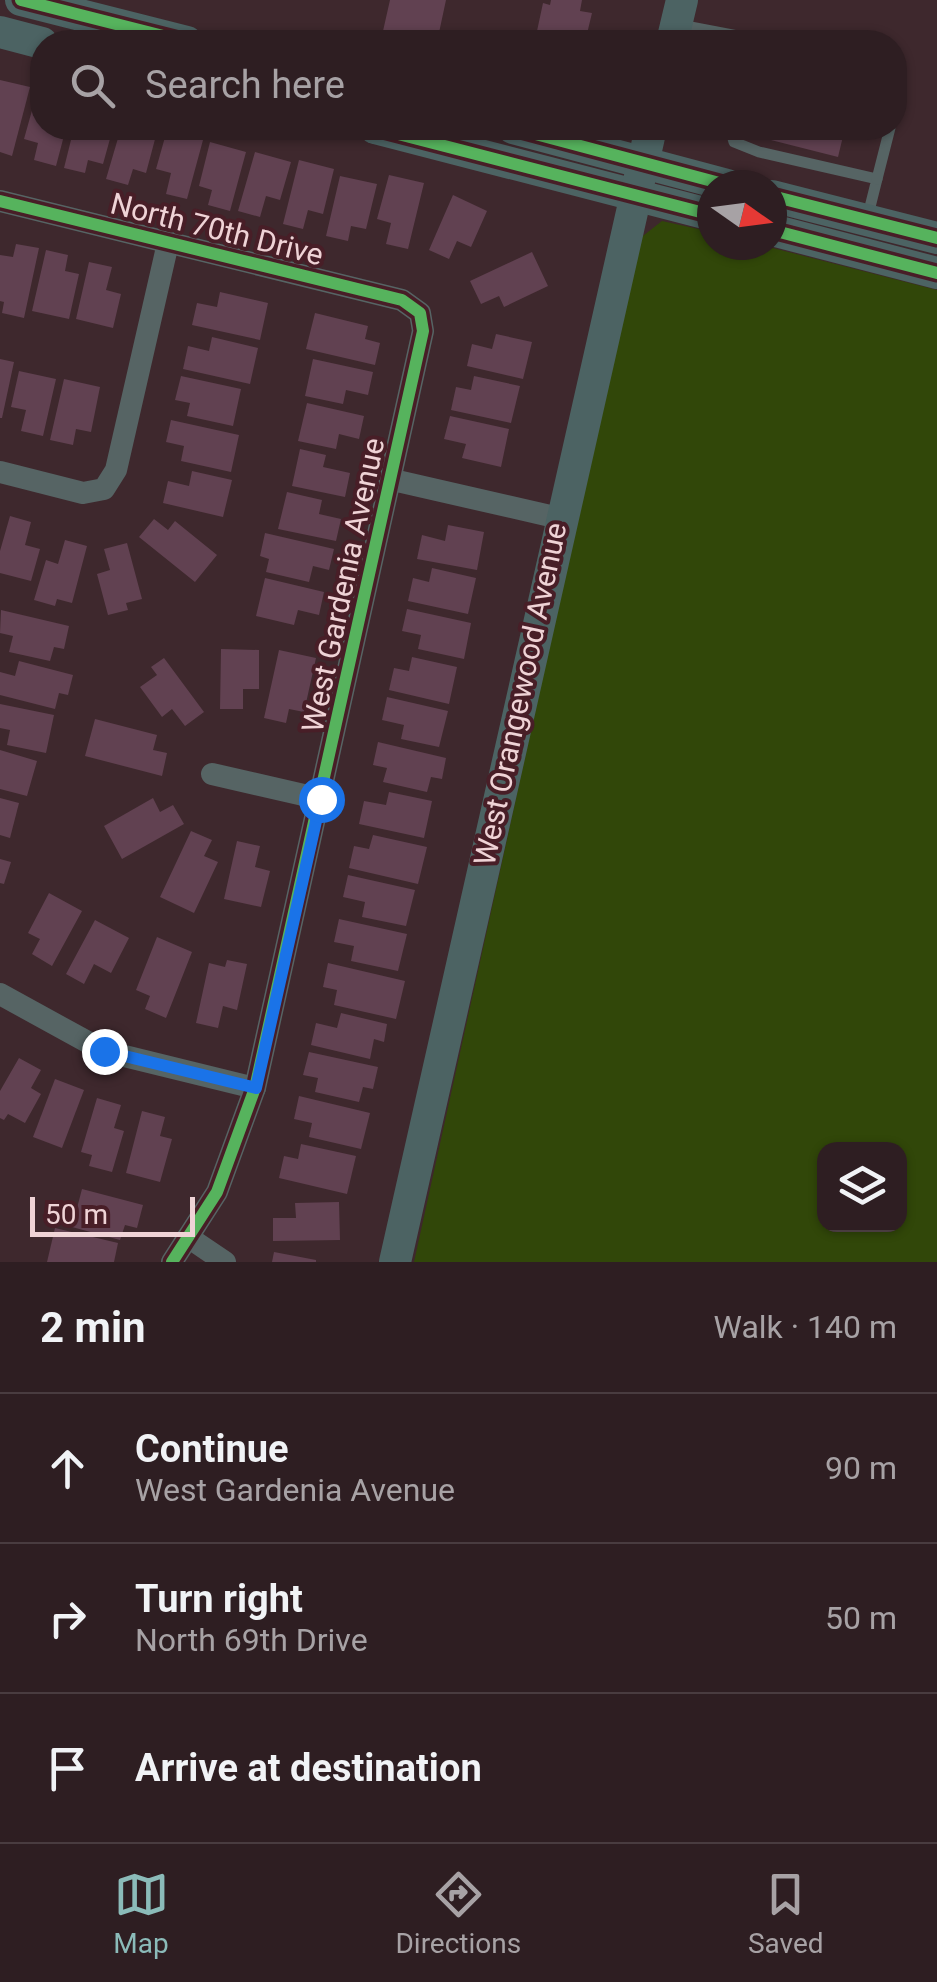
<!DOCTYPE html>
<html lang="en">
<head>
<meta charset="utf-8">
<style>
	:root { --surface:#2e1e22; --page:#36272a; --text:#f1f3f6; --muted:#a7a2a5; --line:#493c40; --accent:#8bbbb9 }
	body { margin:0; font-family:Roboto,sans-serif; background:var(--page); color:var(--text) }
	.controls { position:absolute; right:30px; bottom:30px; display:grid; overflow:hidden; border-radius:20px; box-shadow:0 2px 8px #0004 }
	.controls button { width:90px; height:90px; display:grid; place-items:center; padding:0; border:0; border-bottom:2px solid var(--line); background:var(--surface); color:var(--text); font:50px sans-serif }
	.compass { position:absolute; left:697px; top:170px; width:90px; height:90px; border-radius:50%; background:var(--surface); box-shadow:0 2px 8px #0004; rotate:104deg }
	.scale { position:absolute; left:30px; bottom:25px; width:165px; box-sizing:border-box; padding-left:10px; border:5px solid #efd3d6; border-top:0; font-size:28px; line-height:35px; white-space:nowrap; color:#efd3d6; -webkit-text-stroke:8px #481e27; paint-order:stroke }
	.stop { position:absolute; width:30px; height:30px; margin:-22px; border:8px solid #1a73e8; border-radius:50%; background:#fff }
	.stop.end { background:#1a73e8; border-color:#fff; box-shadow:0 2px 10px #0008 }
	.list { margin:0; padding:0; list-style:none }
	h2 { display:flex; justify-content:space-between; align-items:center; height:130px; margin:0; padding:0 40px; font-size:42px }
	h2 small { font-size:32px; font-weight:400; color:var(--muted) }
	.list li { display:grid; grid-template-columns:65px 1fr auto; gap:30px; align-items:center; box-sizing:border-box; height:150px; padding:0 40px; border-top:2px solid var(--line) }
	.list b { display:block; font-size:38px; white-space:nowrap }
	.list p { margin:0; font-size:32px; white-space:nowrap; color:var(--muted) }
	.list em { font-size:32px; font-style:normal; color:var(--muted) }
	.icon { flex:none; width:55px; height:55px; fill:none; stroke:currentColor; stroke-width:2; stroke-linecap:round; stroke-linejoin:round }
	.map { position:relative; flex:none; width:937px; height:1262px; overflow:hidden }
	.search { position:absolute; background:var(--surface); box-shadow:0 2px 8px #0004; left:30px; right:30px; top:30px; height:110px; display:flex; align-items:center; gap:25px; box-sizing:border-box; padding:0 35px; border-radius:40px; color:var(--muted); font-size:38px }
	.sheet { height:580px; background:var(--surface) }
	nav { display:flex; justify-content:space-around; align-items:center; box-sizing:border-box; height:140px; border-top:2px solid var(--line); background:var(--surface); font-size:28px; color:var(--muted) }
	nav a { display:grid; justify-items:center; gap:5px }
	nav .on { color:var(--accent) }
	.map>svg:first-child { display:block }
</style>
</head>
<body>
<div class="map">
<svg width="937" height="1262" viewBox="0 0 937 1262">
	<rect width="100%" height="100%" fill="#3e282d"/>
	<path fill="#314709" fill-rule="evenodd" d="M662,221L712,232V245H761L937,290V1262H414L639,239ZM824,1150H900V1224H824Z"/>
	<g fill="#614151">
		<path d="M390,0H446L437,42H407L409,36L383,31Z"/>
		<path d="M551,0H582L580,11L592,13L585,42H528L531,30L537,31L543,3L550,5Z"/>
		<path d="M0,80L30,87L12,156L0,152Z"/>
		<path d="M38,89L42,90V128H66L56,166L34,160L38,143L24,139Z"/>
		<path d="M74,128H113L103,164L88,160L85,173L64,168Z"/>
		<path d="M121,128H158L146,173L133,169L128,185L106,179Z"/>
		<path d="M749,128H845L838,157L747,134Z"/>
		<path d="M167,130L203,140L187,199L166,194L171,173L156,169Z"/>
		<path d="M210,142L246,152L230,211L208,205L212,190L199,186Z"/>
		<path d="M255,152L291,162L280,200L266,196L260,217L238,211Z"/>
		<path d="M299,160L334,169L323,214L308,210L303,229L283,224Z"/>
		<path d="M389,175L424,183L408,249L386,244L391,223L377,219Z"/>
		<path d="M340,176L377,184L366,229L351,226L348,241L326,236Z"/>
		<path d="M453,195L487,211L471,247L457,241L449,259L429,250Z"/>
		<path d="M16,244L39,248L24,318L2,313L4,302L0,301V255L13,257Z"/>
		<path d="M46,250L68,255L65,271L79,274L69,319L32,311Z"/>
		<path d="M532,252L548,286L504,307L499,296L481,304L470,281Z"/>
		<path d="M89,262L112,267L106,290L121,294L113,328L76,319Z"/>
		<path d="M220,292L268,303L260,340L192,325L197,303L217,307Z"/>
		<path d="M315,313L368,326L365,339L380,343L375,365L306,349Z"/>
		<path d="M496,334L532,342L523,379L467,366L472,344L492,349Z"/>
		<path d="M212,337L258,348L250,384L183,369L188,346L209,351Z"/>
		<path d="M0,359L14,362L2,418H0Z"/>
		<path d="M313,359L373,372L368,395L346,390L343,404L305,396Z"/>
		<path d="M19,371L56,379L43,436L21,431L26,410L11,407Z"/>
		<path d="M181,376L241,389L233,426L187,416L190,403L175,400Z"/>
		<path d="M474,376L520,386L511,423L451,410L456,387L471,390Z"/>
		<path d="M64,379L100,387L91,432L76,429L73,445L50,440Z"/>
		<path d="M307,403L364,416L359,439L339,434L336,449L298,441Z"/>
		<path d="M450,416L509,429L501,467L462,458L466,444L444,439Z"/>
		<path d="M171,420L239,435L231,472L181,461L184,446L166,442Z"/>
		<path d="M300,449L326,455L323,467L350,473L345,497L292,486Z"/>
		<path d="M192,471L232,480L223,517L163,503L168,481L189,486Z"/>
		<path d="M287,492L322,500L319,514L341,519L336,541L278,529Z"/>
		<path d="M10,516L31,522L25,545L40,549L31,581L0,573V551Z"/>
		<path d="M154,519L168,530L175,521L217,555L195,582L139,537Z"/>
		<path d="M448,525L484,532L477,570L417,559L422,535L445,541Z"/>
		<path d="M265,533L334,549L329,570L313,566L309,582L266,572L269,559L260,556Z"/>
		<path d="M65,540L87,546L72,603L57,599L55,606L34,600L46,560L58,564Z"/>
		<path d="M127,543L142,599L126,603L128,610L108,615L97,574L110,570L104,549Z"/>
		<path d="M432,568L476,578L468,614L408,601L413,578L429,582Z"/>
		<path d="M265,578L324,592L319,615L298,610L294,625L256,616Z"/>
		<path d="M407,609L471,623L464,659L418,649L421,635L402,631Z"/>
		<path d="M1,610L69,626L64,649L54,647L50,661L9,652L13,636L0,633Z"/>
		<path d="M221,649L259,650V689H243V709H220Z"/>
		<path d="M279,650L316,658L304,712L289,709L286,723L264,718Z"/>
		<path d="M412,657L457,667L449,704L389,690L394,668L409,671Z"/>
		<path d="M164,658L204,712L185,726L172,709L162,717L140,687L157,675L151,667Z"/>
		<path d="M19,661L73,675L68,695L59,693L55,709L0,695V672L15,676Z"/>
		<path d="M387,697L448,711L439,747L401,739L404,725L382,720Z"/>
		<path d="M0,704L54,715L46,753L7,745L10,730L0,728Z"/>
		<path d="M95,719L157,735L153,750L167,753L162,776L85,756Z"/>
		<path d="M378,742L446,758L442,779L431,777L427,792L383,782L387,768L373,765Z"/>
		<path d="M0,750L37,761L27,796L0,789Z"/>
		<path d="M389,792L432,801L424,838L359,824L364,801L386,805Z"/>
		<path d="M0,798L19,803L10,838L0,835Z"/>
		<path d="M153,798L160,812L173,805L184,824L122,859L104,826Z"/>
		<path d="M191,831L212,840L204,856L218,862L194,913L160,897Z"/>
		<path d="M373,835L427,847L418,884L349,868L354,846L369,849Z"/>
		<path d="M237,841L260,846L255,867L270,871L261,907L224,899Z"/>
		<path d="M0,859L11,862L4,884L0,883Z"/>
		<path d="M348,875L415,890L406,926L362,917L365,902L343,897Z"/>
		<path d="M49,893L82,911L52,966L32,954L40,939L28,933Z"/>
		<path d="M339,919L407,934L398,971L351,961L354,946L334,942Z"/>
		<path d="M95,920L129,938L111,973L94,964L84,984L66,974Z"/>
		<path d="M157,937L192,952L166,1018L145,1009L150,996L136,990Z"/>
		<path d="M227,960L247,964L237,1010L223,1006L218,1028L196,1023L209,963L225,967Z"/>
		<path d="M328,963L405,981L396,1019L334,1005L337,990L323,987Z"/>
		<path d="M341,1013L387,1024L384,1042L374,1039L370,1059L311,1045L316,1023L337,1028Z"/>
		<path d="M309,1052L378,1067L373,1089L363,1087L359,1102L315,1092L318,1078L303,1075Z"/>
		<path d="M19,1058L41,1070L31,1088L41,1094L25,1123L8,1114L4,1120L0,1118V1091Z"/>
		<path d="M55,1079L84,1090L62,1148L33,1137Z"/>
		<path d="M299,1096L370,1113L361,1149L309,1137L312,1123L294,1119Z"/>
		<path d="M97,1098L121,1105L114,1128L124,1131L112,1172L89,1166L92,1155L81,1152Z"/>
		<path d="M142,1111L165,1117L160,1136L172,1139L160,1182L126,1173Z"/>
		<path d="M301,1144L356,1156L347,1194L279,1178L284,1156L298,1159Z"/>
		<path d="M82,1189L143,1205L137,1228L125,1225L120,1240L72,1227Z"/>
		<path d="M339,1202L340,1240L273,1241V1218H296L295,1203Z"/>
		<path d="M55,1228L118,1243L114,1262H47Z"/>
		<path d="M274,1252L316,1260V1262H272Z"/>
	</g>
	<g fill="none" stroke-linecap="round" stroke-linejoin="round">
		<g stroke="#566464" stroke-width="11">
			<path d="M680,25L748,38L747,42"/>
			<path d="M748,38L775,42"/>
			<path d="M730,128L734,142L759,152L877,179L868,215"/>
			<path d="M877,179L890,128"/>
		</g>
		<g stroke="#566464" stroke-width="22">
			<path d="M0,201L402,300L420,313L423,331L255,1088L217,1192L172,1262"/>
			<path d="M0,472L83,493L104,489L116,470L168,243"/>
			<path d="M393,480L559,518"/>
			<path d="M212,774L321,799"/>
			<path d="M0,994L104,1051L255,1088"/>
			<path d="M188,1237L225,1262"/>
		</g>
		<g stroke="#4c6363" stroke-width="32">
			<path d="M21,0L187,42"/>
			<path d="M0,32L42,43"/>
			<path d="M672,42L682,0"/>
			<path d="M375,128L712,215"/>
			<path d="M513,128L727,185"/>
			<path d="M772,196L937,238"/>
			<path d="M772,230L937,273"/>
			<path d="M395,1262L651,128"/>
		</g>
		<defs>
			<g id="cycleway">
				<path d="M21,0L187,42"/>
				<path d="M375,128L712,215"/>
				<path d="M513,128L727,185"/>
				<path d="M772,196L937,238"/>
				<path d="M0,201L402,300L420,313L423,331L255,1088L217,1192L172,1262"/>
				<path d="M772,230L937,273"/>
			</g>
		</defs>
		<use href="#cycleway" stroke="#481e27" stroke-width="19"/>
		<use href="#cycleway" stroke="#56b35d" stroke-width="12"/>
	</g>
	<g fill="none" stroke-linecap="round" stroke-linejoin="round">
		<path stroke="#1a73e8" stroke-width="12" d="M104,1051L256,1088L321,799"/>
	</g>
	<g text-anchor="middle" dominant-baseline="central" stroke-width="8" stroke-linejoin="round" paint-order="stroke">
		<g font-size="30" fill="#efd3d6" stroke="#481e27">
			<text transform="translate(217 229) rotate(14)">North 70th Drive</text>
			<text transform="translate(343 585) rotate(-78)">West Gardenia Avenue</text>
			<text transform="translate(520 694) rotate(-78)">West Orangewood Avenue</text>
		</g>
	</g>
</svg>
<div class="controls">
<button><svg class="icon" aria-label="layers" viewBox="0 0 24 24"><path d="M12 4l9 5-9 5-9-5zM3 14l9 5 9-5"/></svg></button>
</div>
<svg class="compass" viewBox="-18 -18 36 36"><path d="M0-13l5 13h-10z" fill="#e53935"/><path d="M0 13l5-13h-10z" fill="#a7a2a5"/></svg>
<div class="scale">50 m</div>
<div class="stop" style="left:321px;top:799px"></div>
<div class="stop end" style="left:104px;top:1051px"></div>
<div class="search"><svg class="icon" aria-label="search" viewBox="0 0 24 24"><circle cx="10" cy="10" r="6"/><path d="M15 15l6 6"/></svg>Search here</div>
</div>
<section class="sheet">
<h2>2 min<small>Walk · 140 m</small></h2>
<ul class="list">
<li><svg class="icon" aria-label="ahead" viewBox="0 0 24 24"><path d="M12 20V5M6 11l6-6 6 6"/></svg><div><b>Continue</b><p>West Gardenia Avenue</p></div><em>90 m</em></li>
<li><svg class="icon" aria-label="right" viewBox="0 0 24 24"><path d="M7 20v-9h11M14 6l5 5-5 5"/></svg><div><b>Turn right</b><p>North 69th Drive</p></div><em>50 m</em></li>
<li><svg class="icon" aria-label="arrive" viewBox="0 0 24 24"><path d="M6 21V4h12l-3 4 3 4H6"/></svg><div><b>Arrive at destination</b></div></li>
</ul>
</section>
<nav>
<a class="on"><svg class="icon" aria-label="map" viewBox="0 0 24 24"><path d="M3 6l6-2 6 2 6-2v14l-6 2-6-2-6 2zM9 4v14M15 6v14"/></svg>Map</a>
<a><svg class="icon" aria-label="directions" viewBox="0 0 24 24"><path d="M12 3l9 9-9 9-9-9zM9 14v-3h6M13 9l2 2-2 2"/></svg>Directions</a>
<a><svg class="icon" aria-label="saved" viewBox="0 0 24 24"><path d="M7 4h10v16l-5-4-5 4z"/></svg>Saved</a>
</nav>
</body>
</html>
